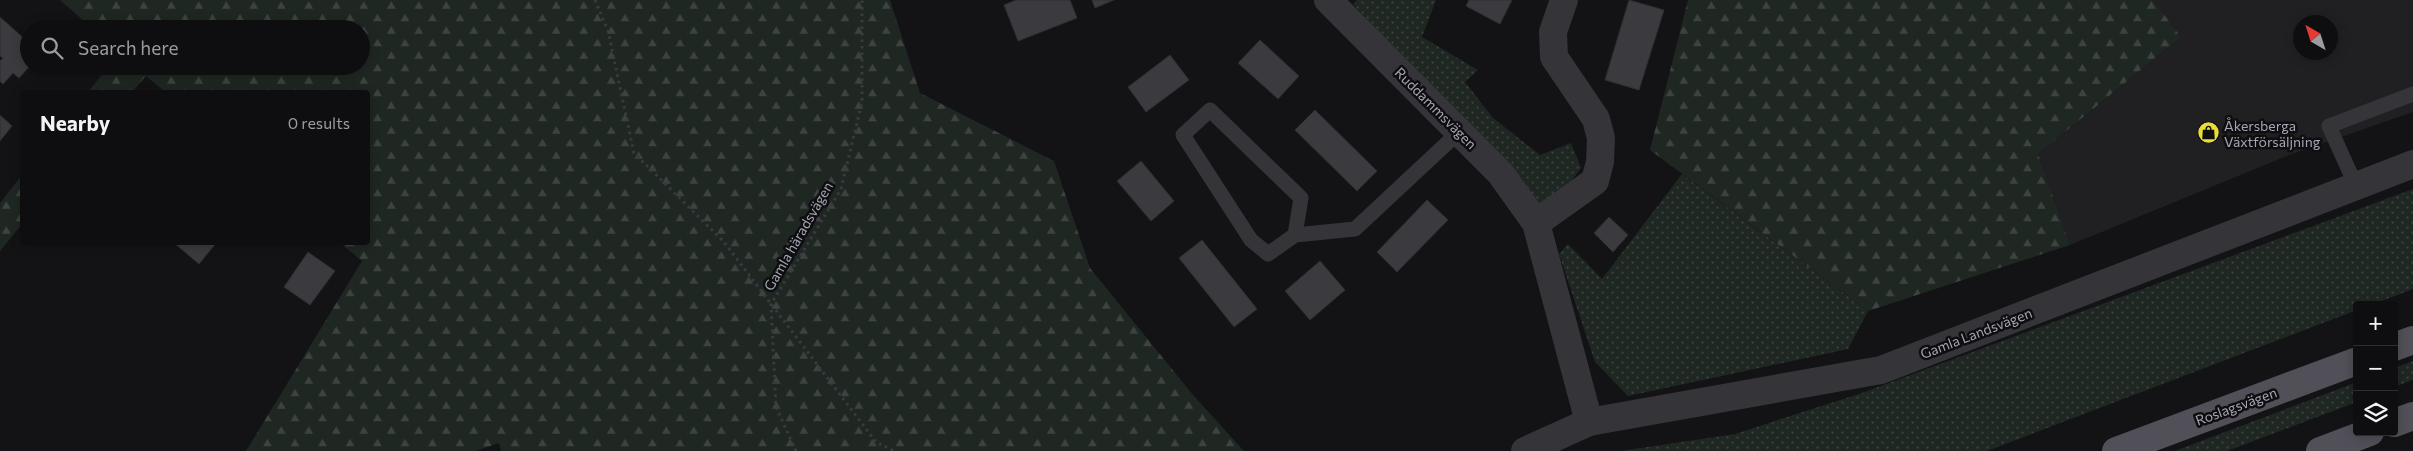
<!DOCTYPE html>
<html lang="en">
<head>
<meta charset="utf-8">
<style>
	:root { --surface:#0e0e10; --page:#1c1c1e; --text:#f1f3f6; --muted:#9b9c9f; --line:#2e2e30 }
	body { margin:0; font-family:Commissioner,sans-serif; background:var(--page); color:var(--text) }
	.controls { position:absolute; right:15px; bottom:15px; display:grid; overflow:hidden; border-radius:5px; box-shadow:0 2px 12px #0003 }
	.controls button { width:45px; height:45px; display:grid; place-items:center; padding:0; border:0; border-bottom:1px solid var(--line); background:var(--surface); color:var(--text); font:25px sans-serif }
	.compass { position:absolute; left:2293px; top:15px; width:45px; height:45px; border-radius:50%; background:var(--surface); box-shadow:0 2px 12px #0003; rotate:321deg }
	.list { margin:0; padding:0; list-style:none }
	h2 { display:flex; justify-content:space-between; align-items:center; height:65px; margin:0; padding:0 20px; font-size:21px }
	h2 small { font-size:16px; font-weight:400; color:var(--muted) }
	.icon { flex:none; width:28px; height:28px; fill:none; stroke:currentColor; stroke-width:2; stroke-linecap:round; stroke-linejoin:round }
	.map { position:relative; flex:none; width:2413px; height:451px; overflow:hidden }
	.search { position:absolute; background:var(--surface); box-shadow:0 2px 12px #0003; left:20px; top:20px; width:350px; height:55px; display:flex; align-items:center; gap:12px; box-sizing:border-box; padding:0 18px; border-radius:28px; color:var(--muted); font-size:19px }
	.panel { position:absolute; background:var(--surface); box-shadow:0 2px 12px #0003; left:20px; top:90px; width:350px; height:155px; border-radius:5px }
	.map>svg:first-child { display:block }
</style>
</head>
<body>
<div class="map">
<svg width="2413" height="451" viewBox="0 0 2413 451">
	<defs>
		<pattern id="grass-dots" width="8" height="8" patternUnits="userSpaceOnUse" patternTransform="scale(1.25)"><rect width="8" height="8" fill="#1f2722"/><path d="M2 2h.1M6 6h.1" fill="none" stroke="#3d4340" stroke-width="1.8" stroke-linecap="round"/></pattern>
		<pattern id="forest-firs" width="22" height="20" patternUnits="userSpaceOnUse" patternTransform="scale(1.25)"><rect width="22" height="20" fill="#1f2722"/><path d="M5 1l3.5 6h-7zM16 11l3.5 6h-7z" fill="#3d4340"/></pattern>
	</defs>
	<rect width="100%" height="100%" fill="#131315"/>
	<path fill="#201f22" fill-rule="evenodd" d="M2153,0H2413V112L2289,155L2070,245L2038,154L2181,37ZM2300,22H2330V52H2300Z"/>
	<g fill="url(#grass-dots)">
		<path d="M1357,0H1436L1422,37L1478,70L1465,82L1493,118L1540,155L1571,143L1581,168L1562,193L1540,209L1353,4Z"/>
		<path d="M1682,174L1868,311L1848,349L1628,396L1595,362L1559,254L1568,244L1602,279Z"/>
		<path d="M2413,189V289L2371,305H2357V310L1987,451H1621L1735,434L1862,393Z"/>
		<path d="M2413,361V380L2394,387V368Z"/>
		<path d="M2357,382V402L2227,451H2175Z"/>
	</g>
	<g fill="url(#forest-firs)">
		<path d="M60,0H890L920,93L1054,161L1090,268L1193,395L1244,451H501L499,443L476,451H246L362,261L340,243L368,242V92H165L146,76L132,92H88L109,66H361V29H93Z"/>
		<path d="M1688,0H2153L2181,37L2038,154L2070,245L1868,311L1650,150Z"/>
		<path d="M22,175V224L0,251V203Z"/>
	</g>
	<g fill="#3b3a3f" stroke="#2e2d31">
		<path d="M1016,0H1070L1077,18L1018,41L1004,5Z"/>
		<path d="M1092,0H1114L1095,8Z"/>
		<path d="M1469,0H1512L1500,24L1466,6Z"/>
		<path d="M1629,0L1664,10L1639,90L1605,80Z"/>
		<path d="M0,17L29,43L30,66L19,78L13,73L3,84L0,81V61L3,58L0,56Z"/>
		<path d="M1260,40L1299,76L1278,99L1238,63Z"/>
		<path d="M1170,55L1189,80L1146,112L1128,87Z"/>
		<path d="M1315,110L1377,171L1357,191L1295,130Z"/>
		<path d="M0,115L12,126L0,141Z"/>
		<path d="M1141,161L1174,201L1151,221L1117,181Z"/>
		<path d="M1427,200L1448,220L1397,272L1377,252Z"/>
		<path d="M1609,217L1628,235L1613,252L1594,233Z"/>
		<path d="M1202,240L1257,309L1234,327L1179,258Z"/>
		<path d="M173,242H217L199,264Z"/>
		<path d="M308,252L335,271L310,305L284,287Z"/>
		<path d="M1320,261L1345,290L1310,320L1285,291Z"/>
	</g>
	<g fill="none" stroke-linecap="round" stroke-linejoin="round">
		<g stroke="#3a3a40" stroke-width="3" stroke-dasharray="2.5 4" stroke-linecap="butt">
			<path d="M595,0L608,31L634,153L724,242L876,442L894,451"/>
			<path d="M796,451L776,407L771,304L841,189L862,102V0"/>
		</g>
		<g stroke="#353439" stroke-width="15">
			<path d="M2356,186L2329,126L2413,94"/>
			<path d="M1295,235L1301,198L1210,110L1183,135L1251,240L1268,254L1295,235L1355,229L1459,132"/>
		</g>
		<g stroke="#353439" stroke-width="28">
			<path d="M1328,0L1501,174L1536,223L1589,422"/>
			<path d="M1536,223L1595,181L1600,162L1601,138L1596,119L1554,57L1553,32L1564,0"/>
			<path d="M1525,451L1589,422L1881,370L2413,164"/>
		</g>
		<g stroke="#515058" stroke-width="28">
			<path d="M2394,347L2413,340"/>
			<path d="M2394,423L2413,416"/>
			<path d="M2116,451L2357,361"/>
			<path d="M2320,451L2370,432"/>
		</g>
	</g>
	<defs>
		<symbol id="shop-disc" viewBox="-11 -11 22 22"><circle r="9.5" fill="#e9de36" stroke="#0e0e10"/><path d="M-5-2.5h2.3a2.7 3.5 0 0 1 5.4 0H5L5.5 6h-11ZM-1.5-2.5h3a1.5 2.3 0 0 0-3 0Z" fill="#111"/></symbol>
	</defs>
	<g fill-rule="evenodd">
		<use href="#shop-disc" x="2196" y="120" width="25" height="25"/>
	</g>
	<g text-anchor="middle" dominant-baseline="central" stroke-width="5" stroke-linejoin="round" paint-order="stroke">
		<g font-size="14" fill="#a5a6b4" stroke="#0e0e10">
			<text transform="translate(1436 108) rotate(45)">Ruddammsvägen</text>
			<text transform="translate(798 236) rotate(-60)">Gamla häradsvägen</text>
			<text transform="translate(1976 333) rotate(-21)">Gamla Landsvägen</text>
			<text transform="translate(2236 406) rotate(-20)">Roslagsvägen</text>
		</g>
		<g font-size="14" fill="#a5a6b4" stroke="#0e0e10" text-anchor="start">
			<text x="2224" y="125">Åkersberga<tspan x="2224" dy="16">Växtförsäljning</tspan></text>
		</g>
	</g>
</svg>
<div class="controls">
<button>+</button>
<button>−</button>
<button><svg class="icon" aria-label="layers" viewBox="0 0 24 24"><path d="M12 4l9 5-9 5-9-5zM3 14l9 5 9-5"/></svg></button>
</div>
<svg class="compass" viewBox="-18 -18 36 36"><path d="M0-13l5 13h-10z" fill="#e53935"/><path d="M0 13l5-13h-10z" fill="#9b9c9f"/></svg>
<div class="search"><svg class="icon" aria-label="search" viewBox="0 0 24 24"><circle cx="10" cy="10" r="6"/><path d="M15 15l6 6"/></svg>Search here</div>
<section class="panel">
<h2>Nearby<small>0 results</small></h2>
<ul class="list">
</ul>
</section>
</div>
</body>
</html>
